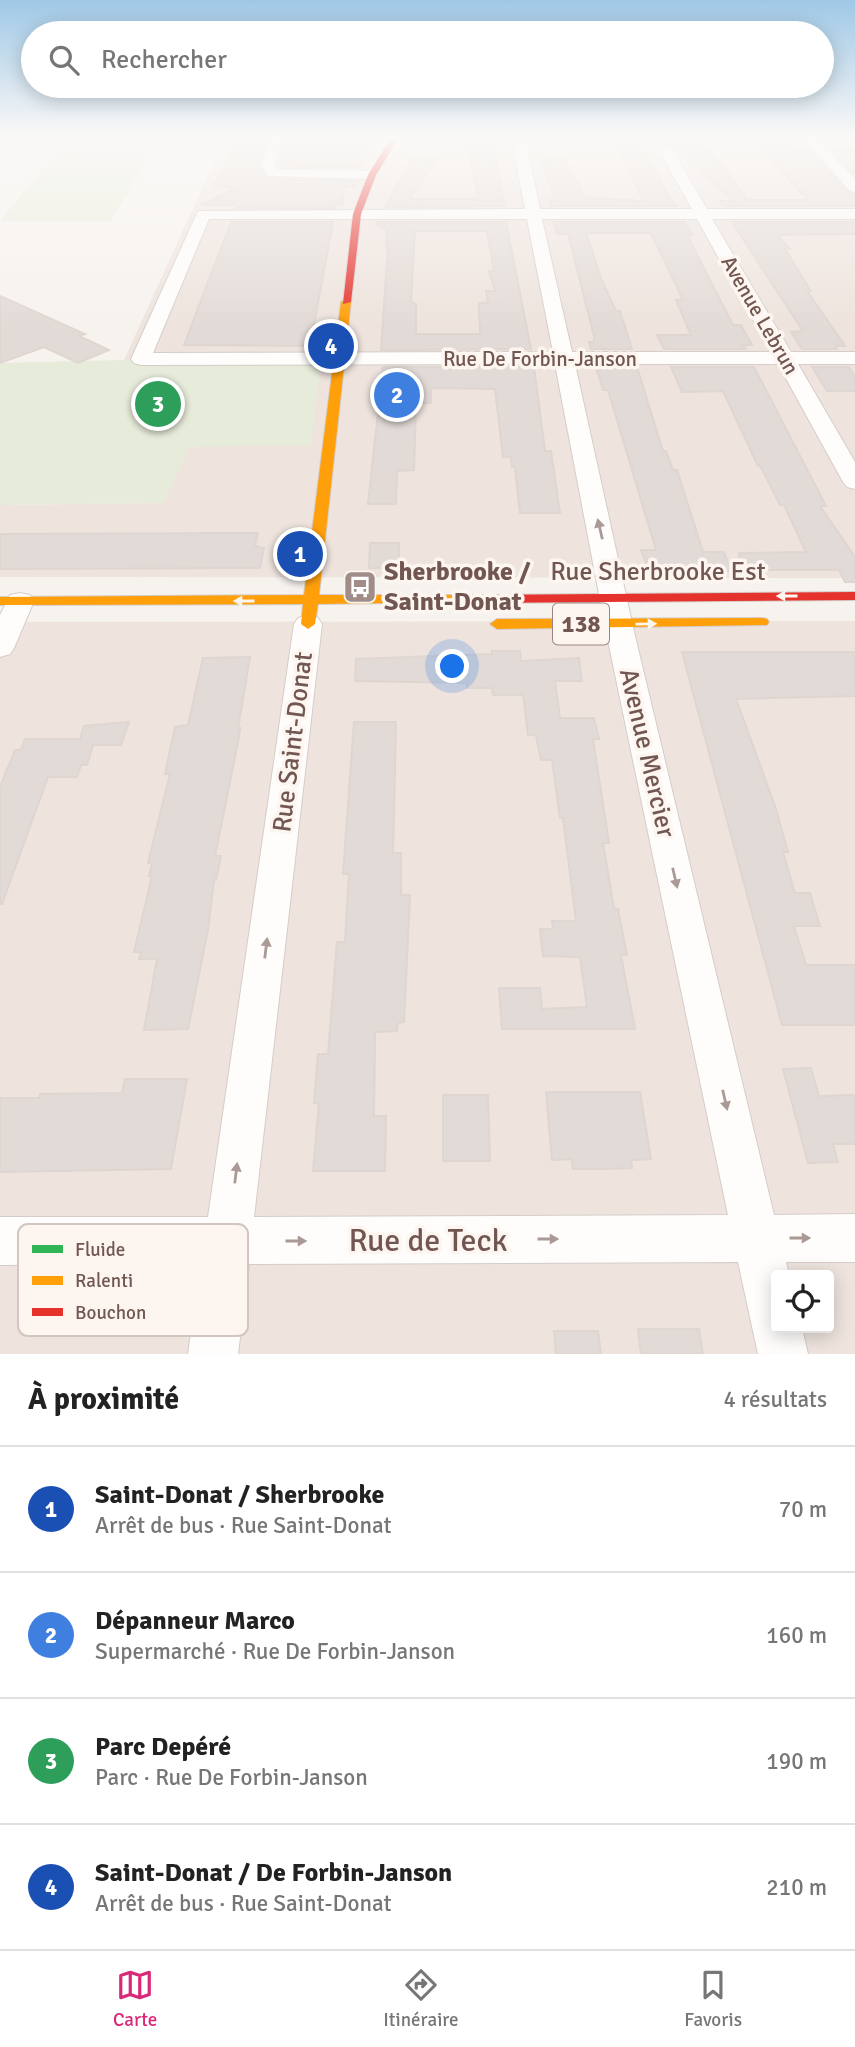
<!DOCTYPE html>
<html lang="fr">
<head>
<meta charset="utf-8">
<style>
	:root { --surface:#fff; --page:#f2f2f2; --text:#222; --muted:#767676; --line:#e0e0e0; --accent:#db2777 }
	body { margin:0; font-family:Signika,sans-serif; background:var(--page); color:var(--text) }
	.controls { position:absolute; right:21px; bottom:21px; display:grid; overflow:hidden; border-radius:7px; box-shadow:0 4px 18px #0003 }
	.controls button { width:63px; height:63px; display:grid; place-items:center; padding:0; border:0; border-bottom:2px solid var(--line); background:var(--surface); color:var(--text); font:35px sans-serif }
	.you { position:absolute; left:453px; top:667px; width:24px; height:24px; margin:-18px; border:5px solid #fff; border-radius:50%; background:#1a73e8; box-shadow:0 0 0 10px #1a73e833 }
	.badge { display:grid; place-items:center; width:46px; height:46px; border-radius:50%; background:var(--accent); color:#fff; font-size:23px; font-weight:700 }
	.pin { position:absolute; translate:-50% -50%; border:4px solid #fff; box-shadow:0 2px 7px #0006 }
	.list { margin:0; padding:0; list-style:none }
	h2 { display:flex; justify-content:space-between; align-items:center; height:91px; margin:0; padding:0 28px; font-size:30px }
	h2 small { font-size:23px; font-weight:400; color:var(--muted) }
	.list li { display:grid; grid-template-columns:46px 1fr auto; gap:21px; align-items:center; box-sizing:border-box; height:126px; padding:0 28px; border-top:2px solid var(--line) }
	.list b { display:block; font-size:26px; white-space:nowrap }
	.list p { margin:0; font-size:23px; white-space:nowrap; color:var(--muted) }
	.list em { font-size:23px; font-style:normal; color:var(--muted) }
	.icon { flex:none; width:38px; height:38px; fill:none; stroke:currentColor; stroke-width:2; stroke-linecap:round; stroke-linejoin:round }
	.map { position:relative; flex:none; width:855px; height:1354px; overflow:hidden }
	.search { position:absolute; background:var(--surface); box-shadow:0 4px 18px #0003; left:21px; right:21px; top:21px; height:77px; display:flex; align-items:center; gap:18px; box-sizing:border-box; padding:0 24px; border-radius:38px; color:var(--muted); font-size:26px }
	.sheet { height:595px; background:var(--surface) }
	nav { display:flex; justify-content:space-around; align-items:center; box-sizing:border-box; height:98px; border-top:2px solid var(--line); background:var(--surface); font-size:19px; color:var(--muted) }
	nav a { display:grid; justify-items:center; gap:4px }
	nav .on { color:var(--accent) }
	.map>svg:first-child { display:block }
</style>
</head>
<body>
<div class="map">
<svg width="855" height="1354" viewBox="0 0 855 1354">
	<rect width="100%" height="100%" fill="#f6f2ee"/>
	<g fill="#eee3dd" fill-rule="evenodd">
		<path d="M225,138L484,140L855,138V578L0,577V505L163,503L188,447L320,360H124Z"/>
		<path d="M855,621V1354H0V622ZM776,1275H829V1328H776Z"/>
	</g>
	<g fill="#e7ebda">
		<path d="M55,153L152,154L110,221H0Z"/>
		<path d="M124,360H321L311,445L189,447L164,503L0,505V363Z"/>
	</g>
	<g fill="#e2dad6" stroke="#dfd5d1" stroke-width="2" fill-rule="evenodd">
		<path d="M688,138H703L747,200H808L751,138H782L791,148H808L848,193L855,194V206H723L720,201H734L670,145H687Z"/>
		<path d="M238,141H267L259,165L268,179L358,181L355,187H345L342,204H336L335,208H236L237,205H201L235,189L214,185Z"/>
		<path d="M286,141L367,142L363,168L278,166Z"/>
		<path d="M615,145H641L671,200L677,206H551L549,200H555L542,159H565L585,198L643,201L631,173Z"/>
		<path d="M467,146L494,147L504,206L385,207L411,159L414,158L438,159L409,199H479Z"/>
		<path d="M829,148H855V175Z"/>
		<path d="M231,222H333L310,346L184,345Z"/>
		<path d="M377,222H506L531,349L381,350L388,246H386L387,230L376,224ZM415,231H487L494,271H489L495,291H486L488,303H479L480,334H416V304L411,302Z"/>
		<path d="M554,222H685L692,235H687L733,325H741L752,345H743L746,349H664L657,335H691L676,300H683L651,233H586L602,281L616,311H620L632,349H591L589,342H594V336L568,234H557Z"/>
		<path d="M732,222H855V234L778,235L790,249H785L811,291H807L845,346H836L837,349H802L791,332L803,331Z"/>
		<path d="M0,296L85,334L79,336L109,350L78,363L44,347L0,363Z"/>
		<path d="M383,367H534L545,451H551L560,513H520L515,467H512L511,457H503L495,389L431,388V403H416L414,470L397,471L396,504H368Z"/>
		<path d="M596,367H637L663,451H666L673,470H677L703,552H724L731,571H649L641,550H656L608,390H603Z"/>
		<path d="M671,367H754L826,506H820L855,557V582H845L839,570H739V553L806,552L784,505H780L761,467L758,466L723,391L682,392Z"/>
		<path d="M812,367H849L855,377V391H827Z"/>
		<path d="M258,533L255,546L264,548L260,568L0,569V534Z"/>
		<path d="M370,543H399V568H369Z"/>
		<path d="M492,651H520L521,661L579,658L582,681H555L560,718H594L599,739H593L609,843H603L614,909H618L627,955H621L635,1029H502L499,988H540L542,1009L587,1007L580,957L543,956L540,929H553L552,921H576L563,818H560L552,760H541L536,735H528L523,695H493L492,688H467V683L355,681L356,659L492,654Z"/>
		<path d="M682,652H855V696L736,699L775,806L788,852H783L795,893H810L820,926H794L806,965H855V1025H782Z"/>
		<path d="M250,657L238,728H240L239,737L215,856H221L216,880H214L208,930L188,1029L144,1030L157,959H139L141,952H134L152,876H149L152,863H148L170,774H165L175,727L188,725L203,658Z"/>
		<path d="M129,722L121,745H93L87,765H81L77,777H48L2,904H0V787L15,750H21L25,739H80L84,726Z"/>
		<path d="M354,722H396L393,853H401V895H410L404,1022L398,1023L397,1031L375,1032L374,1116H386L385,1171H313L319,1103H314L318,1054H328L337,942H345L349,874H343Z"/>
		<path d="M811,1068L819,1096L855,1095V1144H833L838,1162L808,1163L783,1069Z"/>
		<path d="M125,1079H187L171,1169L0,1172V1098H39L40,1094L122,1093Z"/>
		<path d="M546,1092H640L651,1159L631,1160L632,1168L602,1169H573L572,1159L552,1160Z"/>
		<path d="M443,1095H488L490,1161H443Z"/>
		<path d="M638,1329H699L703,1354H641Z"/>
		<path d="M554,1331H598L601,1354H556Z"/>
	</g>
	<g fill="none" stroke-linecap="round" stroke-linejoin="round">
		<defs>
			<g id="street">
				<path d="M271,138H285L280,144L275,166L277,169L372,171L379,175L372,179L268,176L261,166Z"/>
				<path d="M511,138H525L540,209H692L658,149L665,145L672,149L707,209H855V219H712L791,352H855V364H798L855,462V489L847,487L843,482L778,364H575L635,636L774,1215L855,1214V1262H786L789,1275H776V1328H802L808,1354H758L738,1262L249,1264L238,1354H188L201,1264L0,1265V1217H208L294,624L298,618L308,615L318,618L322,624L254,1217L728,1215L607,636L555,364L141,365L134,363L131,359L198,211L525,209ZM209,219H527L553,352L153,353ZM542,219H697L771,352H572Z"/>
				<path d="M803,138H816L855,179V192L850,191Z"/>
				<path d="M20,593L30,595L34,601L14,648L10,654L0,657V615L10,595Z"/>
			</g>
			<path id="fast" d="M444,138H557L554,140Z"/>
			<g id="slow">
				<path d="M346,299L351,302L319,595H465L472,599L470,602L318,604L315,624L308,629L301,624L303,604L0,605V597L304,595L341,302Z"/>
				<path d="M762,618L767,619L769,622L767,625L497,629L490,624L497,619Z"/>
			</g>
			<g id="jam">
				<path d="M391,138H398L376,175L361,214L351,302L343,304L353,214L368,175Z"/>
				<path d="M855,592V600L465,603L458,599L465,595Z"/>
			</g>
		</defs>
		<use href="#street" stroke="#d5cdca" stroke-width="2"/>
		<use href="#fast" stroke="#d6cdca" stroke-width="2"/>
		<use href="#slow" stroke="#d6cdca" stroke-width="2"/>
		<use href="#jam" stroke="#d6cdca" stroke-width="2"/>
		<use href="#street" fill="#fefdfc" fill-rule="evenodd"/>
		<use href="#fast" fill="#30b455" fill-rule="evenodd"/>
		<use href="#slow" fill="#ff9f0a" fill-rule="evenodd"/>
		<use href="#jam" fill="#e5322d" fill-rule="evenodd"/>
	</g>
	<defs><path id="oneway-solid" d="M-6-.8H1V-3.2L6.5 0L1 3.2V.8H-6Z" transform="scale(1.75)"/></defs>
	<g fill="#aa9995">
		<use href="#oneway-solid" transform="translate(600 529) rotate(-103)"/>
		<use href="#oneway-solid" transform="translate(675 878) rotate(77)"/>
		<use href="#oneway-solid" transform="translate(266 948) rotate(-83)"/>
		<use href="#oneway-solid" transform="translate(725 1100) rotate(77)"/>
		<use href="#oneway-solid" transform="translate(236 1173) rotate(-83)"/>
		<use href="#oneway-solid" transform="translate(800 1238)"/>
		<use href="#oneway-solid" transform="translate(548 1239)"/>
		<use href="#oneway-solid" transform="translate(296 1241)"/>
	</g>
	<g fill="#fdf6f0">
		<use href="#oneway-solid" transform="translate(787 596) rotate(-180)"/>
		<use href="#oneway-solid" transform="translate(244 601) rotate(180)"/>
		<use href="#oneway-solid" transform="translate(646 624) rotate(-1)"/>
	</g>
	<linearGradient id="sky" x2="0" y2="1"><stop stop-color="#9fc8e6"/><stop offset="0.42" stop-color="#fbf9f7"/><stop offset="1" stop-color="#fbf9f7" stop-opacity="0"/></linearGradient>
	<rect width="855" height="328" fill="url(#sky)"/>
	<defs>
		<symbol id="bus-square" viewBox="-11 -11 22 22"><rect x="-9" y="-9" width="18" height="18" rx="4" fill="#a08d88" stroke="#fdf6f0"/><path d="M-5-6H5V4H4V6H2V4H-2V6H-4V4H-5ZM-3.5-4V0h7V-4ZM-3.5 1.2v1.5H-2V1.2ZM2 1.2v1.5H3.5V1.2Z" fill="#fff"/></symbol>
	</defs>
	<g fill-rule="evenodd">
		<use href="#bus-square" x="341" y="568" width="38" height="38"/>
	</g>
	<g text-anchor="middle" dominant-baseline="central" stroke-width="7" stroke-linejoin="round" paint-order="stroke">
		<g font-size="21" fill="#725651" stroke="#fdf6f0">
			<text transform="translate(760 315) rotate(60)">Avenue Lebrun</text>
			<text x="540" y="359">Rue De Forbin-Janson</text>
		</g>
		<rect fill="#fdf6f0" stroke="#9c8681" stroke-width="2" x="553" y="603.5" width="56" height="41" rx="5"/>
		<g font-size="24" font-weight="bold" fill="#725651">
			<text x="581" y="624">138</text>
		</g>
		<g font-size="26" font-weight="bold" fill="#725651" stroke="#fdf6f0" text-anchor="start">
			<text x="384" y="572">Sherbrooke /<tspan x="384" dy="30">Saint-Donat</tspan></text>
		</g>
		<g font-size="26" fill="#725651" stroke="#fdf6f0">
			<text x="658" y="572">Rue Sherbrooke Est</text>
			<text transform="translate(293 742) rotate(-83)">Rue Saint-Donat</text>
			<text transform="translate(647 753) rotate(77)">Avenue Mercier</text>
		</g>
		<g font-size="32" fill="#725651" stroke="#fdf6f0">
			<text x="428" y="1240">Rue de Teck</text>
		</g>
	</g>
	<rect x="18" y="1224" width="230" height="112" rx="10" fill="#fdf6f0" stroke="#d3c6c0" stroke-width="2"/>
	<rect x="32" y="1245" width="31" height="8" fill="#30b455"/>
	<rect x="32" y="1276" width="31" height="9" fill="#ff9f0a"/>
	<rect x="32" y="1308" width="31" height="8" fill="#e5322d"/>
	<g font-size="19" fill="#725651">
		<text x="75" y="1256">Fluide</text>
		<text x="75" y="1287">Ralenti</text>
		<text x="75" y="1319">Bouchon</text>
	</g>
</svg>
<div class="controls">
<button><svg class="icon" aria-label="locate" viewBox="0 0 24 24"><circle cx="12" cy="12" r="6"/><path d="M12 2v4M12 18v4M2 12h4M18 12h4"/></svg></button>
</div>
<div class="you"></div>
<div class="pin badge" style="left:300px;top:554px;background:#1a4fb4">1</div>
<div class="pin badge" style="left:397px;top:395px;background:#3f7fe0">2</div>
<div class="pin badge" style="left:158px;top:404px;background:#2e9e5b">3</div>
<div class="pin badge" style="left:331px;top:346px;background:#1a4fb4">4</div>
<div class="search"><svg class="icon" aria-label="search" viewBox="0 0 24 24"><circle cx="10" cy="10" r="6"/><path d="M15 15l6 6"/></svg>Rechercher</div>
</div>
<section class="sheet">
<h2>À proximité<small>4 résultats</small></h2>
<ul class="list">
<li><span class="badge" style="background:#1a4fb4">1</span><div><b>Saint-Donat / Sherbrooke</b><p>Arrêt de bus · Rue Saint-Donat</p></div><em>70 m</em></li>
<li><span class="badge" style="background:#3f7fe0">2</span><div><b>Dépanneur Marco</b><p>Supermarché · Rue De Forbin-Janson</p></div><em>160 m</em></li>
<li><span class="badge" style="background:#2e9e5b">3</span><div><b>Parc Depéré</b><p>Parc · Rue De Forbin-Janson</p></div><em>190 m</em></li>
<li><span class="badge" style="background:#1a4fb4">4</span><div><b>Saint-Donat / De Forbin-Janson</b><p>Arrêt de bus · Rue Saint-Donat</p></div><em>210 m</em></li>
</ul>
</section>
<nav>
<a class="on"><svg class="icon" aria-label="map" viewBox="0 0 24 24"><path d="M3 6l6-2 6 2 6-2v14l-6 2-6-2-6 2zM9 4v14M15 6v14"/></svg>Carte</a>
<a><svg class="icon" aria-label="directions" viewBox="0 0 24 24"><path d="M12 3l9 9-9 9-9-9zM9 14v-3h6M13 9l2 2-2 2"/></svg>Itinéraire</a>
<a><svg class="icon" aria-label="saved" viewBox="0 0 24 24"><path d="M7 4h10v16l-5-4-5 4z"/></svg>Favoris</a>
</nav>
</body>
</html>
